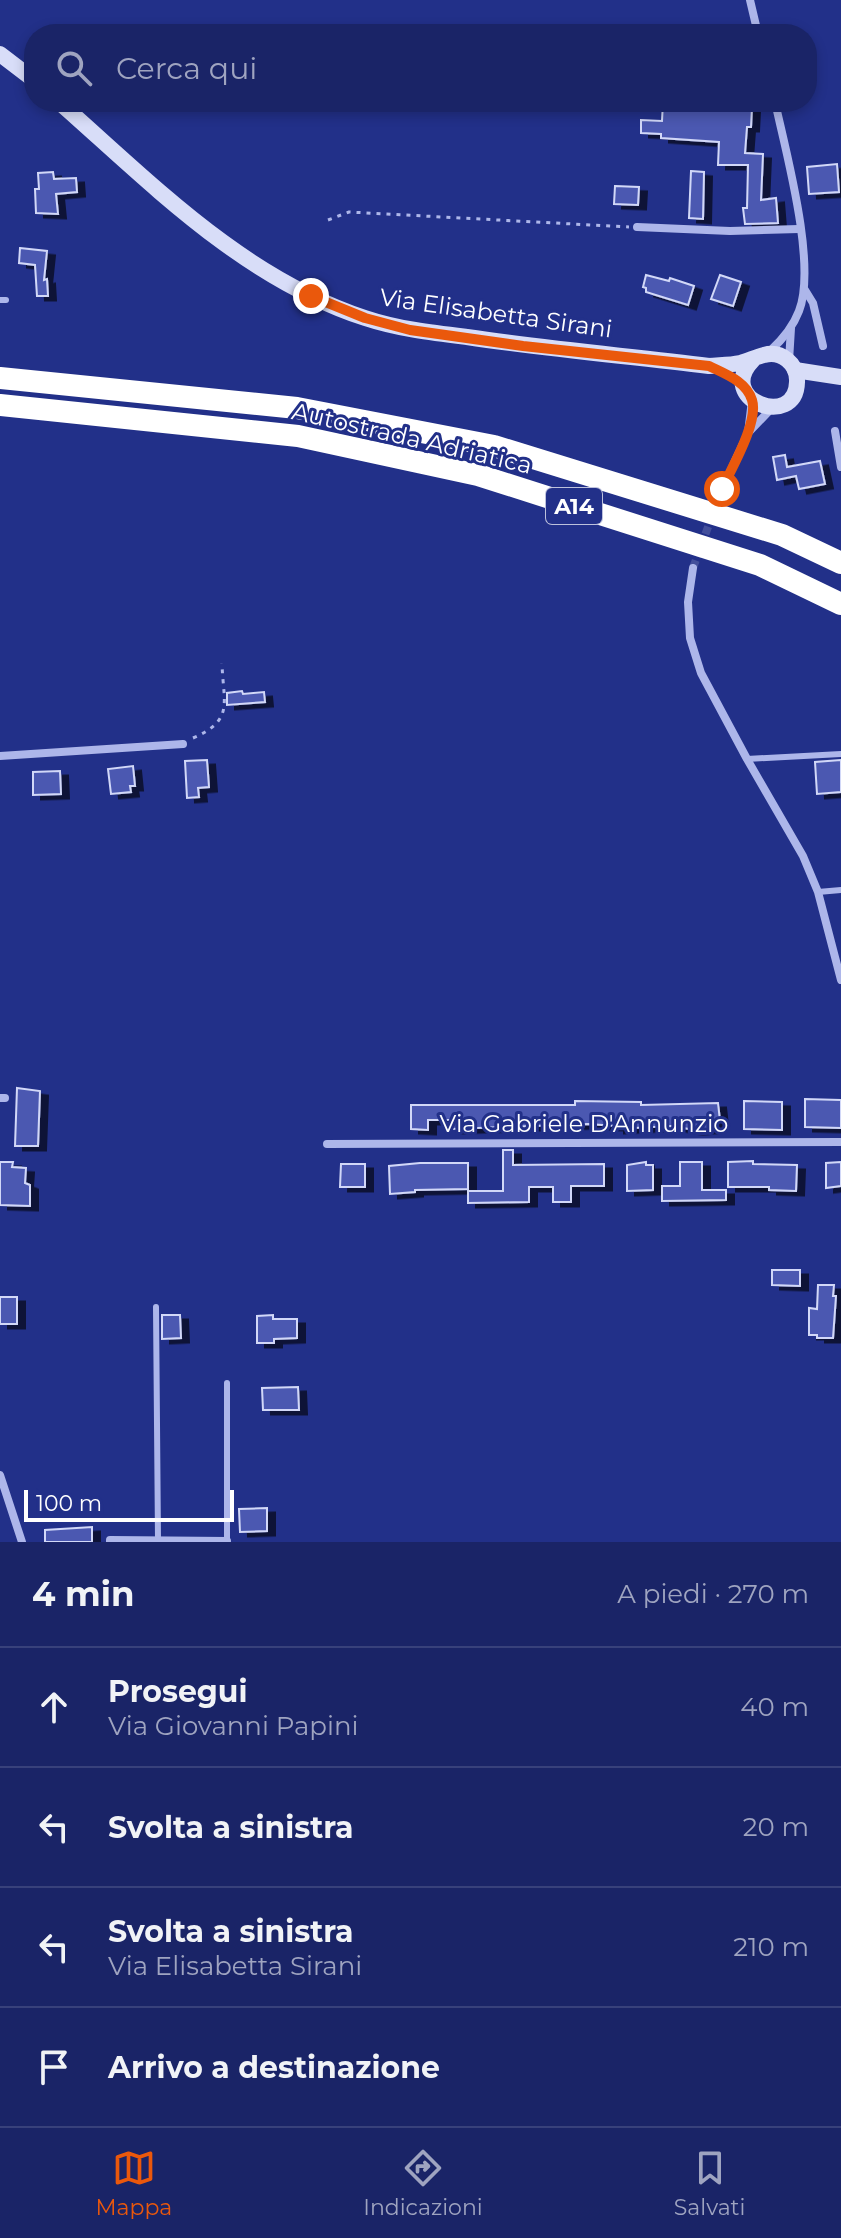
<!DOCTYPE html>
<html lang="it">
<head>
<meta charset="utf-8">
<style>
	:root { --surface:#1a2467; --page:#273070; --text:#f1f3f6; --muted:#9fa4c0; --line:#38417b; --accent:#ea580c }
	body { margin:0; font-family:Montserrat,sans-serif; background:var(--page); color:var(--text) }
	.scale { position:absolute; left:24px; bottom:20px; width:210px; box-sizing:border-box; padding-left:8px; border:4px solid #fff; border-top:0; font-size:22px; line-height:28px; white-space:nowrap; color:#fff; -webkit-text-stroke:6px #223089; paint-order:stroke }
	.stop { position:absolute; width:24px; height:24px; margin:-18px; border:6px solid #ea580c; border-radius:50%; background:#fff }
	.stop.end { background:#ea580c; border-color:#fff; box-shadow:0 2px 8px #0008 }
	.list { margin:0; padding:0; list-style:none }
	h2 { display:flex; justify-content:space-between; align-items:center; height:104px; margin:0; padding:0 32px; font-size:34px }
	h2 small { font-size:26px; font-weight:400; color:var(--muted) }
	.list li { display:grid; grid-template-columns:52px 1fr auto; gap:24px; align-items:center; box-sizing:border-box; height:120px; padding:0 32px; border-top:2px solid var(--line) }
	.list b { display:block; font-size:30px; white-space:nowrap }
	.list p { margin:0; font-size:26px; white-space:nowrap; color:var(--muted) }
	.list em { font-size:26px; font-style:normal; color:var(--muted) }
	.icon { flex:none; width:44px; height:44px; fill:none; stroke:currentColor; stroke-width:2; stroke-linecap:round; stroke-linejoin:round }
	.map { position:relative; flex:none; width:841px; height:1542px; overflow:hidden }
	.search { position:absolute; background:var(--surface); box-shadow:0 4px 12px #0003; left:24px; right:24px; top:24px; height:88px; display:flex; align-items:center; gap:20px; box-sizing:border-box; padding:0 28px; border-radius:32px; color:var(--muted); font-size:30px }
	.sheet { height:584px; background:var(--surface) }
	nav { display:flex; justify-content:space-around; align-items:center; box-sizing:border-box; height:112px; border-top:2px solid var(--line); background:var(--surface); font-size:22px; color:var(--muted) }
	nav a { display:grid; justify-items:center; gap:4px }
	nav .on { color:var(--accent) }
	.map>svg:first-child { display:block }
</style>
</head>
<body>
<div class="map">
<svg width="841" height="1542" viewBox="0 0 841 1542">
	<defs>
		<filter id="shadow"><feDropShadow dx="8" dy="4.5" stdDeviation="0" flood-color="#0009"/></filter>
	</defs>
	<rect width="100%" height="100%" fill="#223089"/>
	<g fill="#4b59b1" stroke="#d2d8f8" stroke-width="2" filter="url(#shadow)">
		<path d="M663,102H720V105L752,107L751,127H747L745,153L763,154L761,200L776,198L778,223L745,224L743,208H747L748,165H718L719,142L661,138V134L641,133V120L662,121Z"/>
		<path d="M837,164L839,192L809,194L807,167Z"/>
		<path d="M691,171L704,172L703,219L689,218Z"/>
		<path d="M53,172L54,179L76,178L77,192L56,194L58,214L36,213L35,189H39L38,173Z"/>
		<path d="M615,186L639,187L638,205L614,204Z"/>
		<path d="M20,248L47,251L44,280L47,279L48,296H37L35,265L19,263Z"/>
		<path d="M646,275L669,281L670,278L694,286L688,305L646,292V288L643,287Z"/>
		<path d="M720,275L741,282L733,306L711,299Z"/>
		<path d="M785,455L787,467L820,461L825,484L799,489L796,476L777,480L773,457Z"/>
		<path d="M242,691L243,694L264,692L265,702L227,705V693Z"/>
		<path d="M207,760L209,787L198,788L199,797L187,798L185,761Z"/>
		<path d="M841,760V792L817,794L815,762Z"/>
		<path d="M133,766L135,786H130L131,792L111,794L108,769Z"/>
		<path d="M60,771L61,794L33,795V772Z"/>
		<path d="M17,1088L40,1091L38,1146H15Z"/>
		<path d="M805,1099L841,1100V1128L805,1127Z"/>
		<path d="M575,1101L641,1102V1105L718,1103L720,1121L713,1122L714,1128L695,1130L671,1126L616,1129V1126L588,1124L451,1129V1120H428V1130L411,1129V1105H575Z"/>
		<path d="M744,1101L782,1102V1130L744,1129Z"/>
		<path d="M503,1150H513V1165L604,1164V1186H571V1202H553V1187H529V1202L468,1203V1191H503Z"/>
		<path d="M753,1161V1164L797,1165L796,1191L769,1190V1187H728V1162Z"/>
		<path d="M0,1162H13L12,1167L26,1168L25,1183L30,1185V1206L0,1205Z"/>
		<path d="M646,1162V1165H653V1190L627,1191V1165Z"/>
		<path d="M680,1162H702V1190H726V1200L662,1201V1186H680Z"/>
		<path d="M841,1162V1186L826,1188V1163Z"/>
		<path d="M420,1163H468V1189L415,1190V1192L390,1194L389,1166Z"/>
		<path d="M341,1164H365V1187H340Z"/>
		<path d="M772,1270H800V1286L772,1285Z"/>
		<path d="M818,1285H834L833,1296H836L833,1338H817V1335H809V1308L817,1309Z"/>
		<rect x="0" y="1297" width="17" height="27"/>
		<path d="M162,1315H180L181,1338L162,1339Z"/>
		<path d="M273,1315V1319H297V1338L274,1339V1343H257V1316Z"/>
		<path d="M298,1387L299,1410H263L262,1388Z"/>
		<path d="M267,1508V1531L240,1532L239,1509Z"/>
		<path d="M92,1527V1542H45V1530Z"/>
	</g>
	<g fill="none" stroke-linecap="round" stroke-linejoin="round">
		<path stroke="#434f9b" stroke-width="8" stroke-dasharray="8 4" stroke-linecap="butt" d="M693,568L722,489"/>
		<g stroke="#adb6ea" stroke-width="3" stroke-dasharray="4 6" stroke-linecap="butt">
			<path d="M328,220L349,212L629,227"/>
			<path d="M193,738C235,720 223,703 222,663"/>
		</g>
		<g stroke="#adb6ea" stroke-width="6">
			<path d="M0,300H6"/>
			<path d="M747,759L841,754"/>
			<path d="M818,892L841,890"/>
			<path d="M156,1307L158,1540"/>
			<path d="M227,1541V1383"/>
		</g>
		<g stroke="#adb6ea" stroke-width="8">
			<path d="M750,0L758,34"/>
			<path d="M637,227L730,231L799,229"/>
			<path d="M805,290L813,303L823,346"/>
			<path d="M770,351C782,340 793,327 799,311C817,265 786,152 775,102"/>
			<path d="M789,361L791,328"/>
			<path d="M835,431L841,467"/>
			<path d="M748,433L772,408"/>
			<path d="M722,489L748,433L752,400"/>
			<path d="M693,568L688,602L690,638L701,673L747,759L803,856L818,892L841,980"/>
			<path d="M0,756L183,744"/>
			<path d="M0,1098H5"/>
			<path d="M327,1144L841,1142"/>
			<path d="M0,1475L22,1542"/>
			<path d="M110,1542V1540L227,1541"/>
		</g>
		<g stroke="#d8ddf8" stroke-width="16">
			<path d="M0,54L34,80"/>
			<path d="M59,102C153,185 243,278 365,318C398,329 433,333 467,337C547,349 628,356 709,366C719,365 730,365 740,363C749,361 755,357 764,355C781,350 798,364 797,382C796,430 714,400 753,360"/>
			<path d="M795,370L841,377"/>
		</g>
		<g stroke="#fff" stroke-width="22">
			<path d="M0,378L297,408L494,446L782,535L841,563"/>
			<path d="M0,405L298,436L478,475L760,565L841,604"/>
		</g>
	</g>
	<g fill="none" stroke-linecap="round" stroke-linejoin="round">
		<path stroke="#ea580c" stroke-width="10" d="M311,296L365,318L410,330L523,346L709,366C725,374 746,381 752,400C759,422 731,469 722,489"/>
	</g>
	<g text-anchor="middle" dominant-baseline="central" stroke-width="6" stroke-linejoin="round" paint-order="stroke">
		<rect fill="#223089" stroke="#bdc1dc" stroke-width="2" x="546" y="488" width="56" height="36" rx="6"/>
		<g font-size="22" font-weight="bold" fill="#fff">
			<text x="574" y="506">A14</text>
		</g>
		<g font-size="24" fill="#fff" stroke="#223089">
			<text transform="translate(496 313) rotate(8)">Via Elisabetta Sirani</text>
			<text transform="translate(412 438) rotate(13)">Autostrada Adriatica</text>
			<text x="584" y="1123">Via Gabriele D'Annunzio</text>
		</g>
	</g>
</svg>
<div class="scale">100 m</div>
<div class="stop" style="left:722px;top:489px"></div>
<div class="stop end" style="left:311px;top:296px"></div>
<div class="search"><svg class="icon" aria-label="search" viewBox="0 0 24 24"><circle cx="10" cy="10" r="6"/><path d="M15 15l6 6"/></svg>Cerca qui</div>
</div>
<section class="sheet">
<h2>4 min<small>A piedi · 270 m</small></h2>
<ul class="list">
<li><svg class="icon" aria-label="ahead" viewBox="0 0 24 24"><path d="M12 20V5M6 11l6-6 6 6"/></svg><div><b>Prosegui</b><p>Via Giovanni Papini</p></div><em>40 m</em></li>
<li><svg class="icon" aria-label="left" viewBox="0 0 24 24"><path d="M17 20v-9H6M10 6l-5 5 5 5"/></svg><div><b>Svolta a sinistra</b></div><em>20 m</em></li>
<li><svg class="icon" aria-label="left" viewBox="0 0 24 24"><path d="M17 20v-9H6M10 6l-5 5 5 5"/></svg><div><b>Svolta a sinistra</b><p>Via Elisabetta Sirani</p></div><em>210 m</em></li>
<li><svg class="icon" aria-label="arrive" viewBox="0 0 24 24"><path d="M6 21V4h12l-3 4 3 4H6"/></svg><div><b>Arrivo a destinazione</b></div></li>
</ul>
</section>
<nav>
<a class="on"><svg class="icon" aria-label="map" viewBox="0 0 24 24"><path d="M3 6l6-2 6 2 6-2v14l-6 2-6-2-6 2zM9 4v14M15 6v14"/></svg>Mappa</a>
<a><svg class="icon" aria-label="directions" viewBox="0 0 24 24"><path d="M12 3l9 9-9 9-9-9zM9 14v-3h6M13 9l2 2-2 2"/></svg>Indicazioni</a>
<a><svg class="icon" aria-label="saved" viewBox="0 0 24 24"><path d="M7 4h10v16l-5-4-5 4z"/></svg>Salvati</a>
</nav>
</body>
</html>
